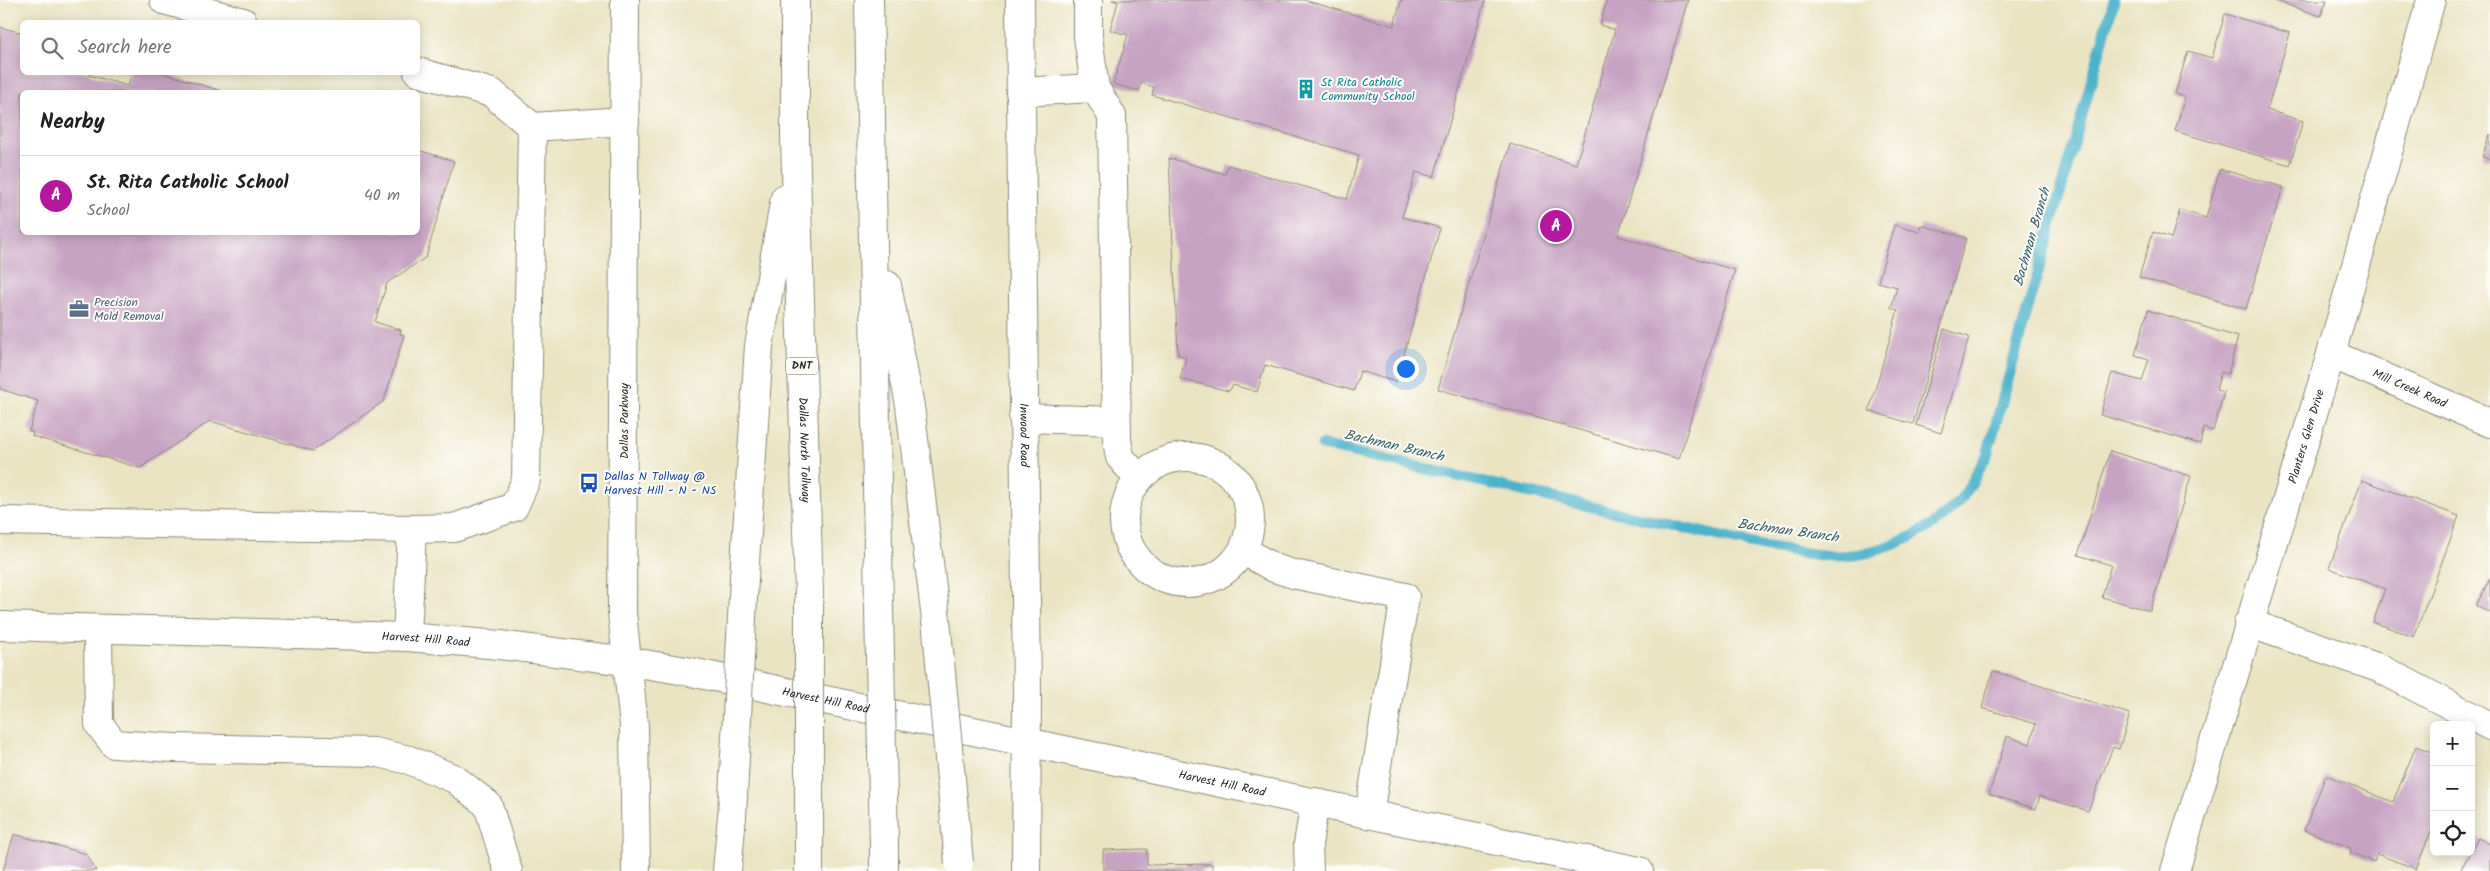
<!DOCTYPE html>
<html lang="en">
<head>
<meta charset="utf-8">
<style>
	:root { --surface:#fff; --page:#f2f2f2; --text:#202124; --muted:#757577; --line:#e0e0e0; --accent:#b5179e }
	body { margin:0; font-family:Kalam,sans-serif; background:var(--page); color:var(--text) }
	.controls { position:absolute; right:15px; bottom:15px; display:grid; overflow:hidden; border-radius:8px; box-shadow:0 2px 12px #0003 }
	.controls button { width:45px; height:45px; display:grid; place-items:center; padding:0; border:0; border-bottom:1px solid var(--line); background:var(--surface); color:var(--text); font:25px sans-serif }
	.you { position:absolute; left:1405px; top:368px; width:18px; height:18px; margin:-12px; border:4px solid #fff; border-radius:50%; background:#1a73e8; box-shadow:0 0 0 8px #1a73e833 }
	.badge { display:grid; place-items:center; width:32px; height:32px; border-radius:50%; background:var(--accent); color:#fff; font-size:16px; font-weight:700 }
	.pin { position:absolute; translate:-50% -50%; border:2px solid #fff; box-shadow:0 1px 5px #0006 }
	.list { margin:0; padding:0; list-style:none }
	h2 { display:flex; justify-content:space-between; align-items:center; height:65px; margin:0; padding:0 20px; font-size:21px }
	h2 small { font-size:16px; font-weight:400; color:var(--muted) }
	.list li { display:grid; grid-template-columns:32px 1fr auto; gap:15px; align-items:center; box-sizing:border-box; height:80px; padding:0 20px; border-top:1px solid var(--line) }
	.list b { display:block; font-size:19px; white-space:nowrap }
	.list p { margin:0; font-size:16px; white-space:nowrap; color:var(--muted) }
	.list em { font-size:16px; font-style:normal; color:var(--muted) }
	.icon { flex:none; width:28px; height:28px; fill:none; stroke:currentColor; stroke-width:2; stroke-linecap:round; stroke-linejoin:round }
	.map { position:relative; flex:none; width:2490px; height:871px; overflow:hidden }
	.search { position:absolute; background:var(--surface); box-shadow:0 2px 12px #0003; left:20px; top:20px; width:400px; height:55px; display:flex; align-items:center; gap:12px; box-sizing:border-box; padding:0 18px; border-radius:8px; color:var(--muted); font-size:19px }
	.panel { position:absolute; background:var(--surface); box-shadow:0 2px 12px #0003; left:20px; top:90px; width:400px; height:145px; border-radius:8px }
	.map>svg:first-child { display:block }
</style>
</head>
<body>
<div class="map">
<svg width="2490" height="871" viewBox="0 0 2490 871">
	<rect width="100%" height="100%" fill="#fdfcf7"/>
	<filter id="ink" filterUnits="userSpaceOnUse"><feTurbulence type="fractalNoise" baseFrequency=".02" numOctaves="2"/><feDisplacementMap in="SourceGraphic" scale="10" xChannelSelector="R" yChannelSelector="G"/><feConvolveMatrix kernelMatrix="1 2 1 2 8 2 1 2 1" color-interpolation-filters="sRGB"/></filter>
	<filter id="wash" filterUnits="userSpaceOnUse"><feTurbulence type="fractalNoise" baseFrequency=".0096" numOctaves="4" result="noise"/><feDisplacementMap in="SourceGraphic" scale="20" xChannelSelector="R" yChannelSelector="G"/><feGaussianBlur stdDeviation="1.12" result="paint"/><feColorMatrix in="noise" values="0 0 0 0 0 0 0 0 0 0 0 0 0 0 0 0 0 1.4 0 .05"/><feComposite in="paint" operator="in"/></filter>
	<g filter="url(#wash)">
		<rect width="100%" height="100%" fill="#eae4c3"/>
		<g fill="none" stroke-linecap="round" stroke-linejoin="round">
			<path stroke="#4cb2cb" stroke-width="11" d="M1322,445L1762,546C1786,549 1810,555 1834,556C1876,557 1932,533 1959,501C1971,488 1978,470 1987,455L2114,0"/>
		</g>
		<g id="blocks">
			<g fill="#c7a3c3">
				<path d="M1112,0H1304L1394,26L1401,0H1485L1434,177L1416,172L1402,217L1440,228L1396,382L1360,371L1354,391L1265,365L1257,392L1233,385L1229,391L1180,379L1186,357L1178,355L1169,158L1225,174L1228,165L1347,199L1359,155L1152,95L1154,87L1141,83L1139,91L1113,84L1128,35L1110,30L1118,2Z"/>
				<path d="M1607,0H1688L1618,236L1735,270L1679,459L1438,389L1510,144L1576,164L1615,30L1600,25Z"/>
				<path d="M2272,0H2327L2321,16Z"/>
				<path d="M2225,14L2290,33L2267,110L2303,121L2290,165L2175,131L2185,97L2175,94L2188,51L2212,58Z"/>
				<path d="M0,27L22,33V72H90L89,75L128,86L132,72H160L225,92H22V232H418V150L454,161L426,257L387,283L375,322L401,330L400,334L404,335L384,401L313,451L210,421L140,468L32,436L33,432L29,431L38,401L0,389Z"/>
				<path d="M2490,134V159L2482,157Z"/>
				<path d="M2220,169L2283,187L2246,309L2139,277L2153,232L2171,238L2180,210L2206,218Z"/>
				<path d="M1894,225L1919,232L1921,225L1966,238L1913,424L1869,411L1898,310L1891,308L1897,287L1878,282Z"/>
				<path d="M2148,310L2238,337L2228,374L2221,372L2216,390L2224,392L2213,431L2204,428L2200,444L2100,415L2112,373L2142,381L2149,359L2135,355Z"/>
				<path d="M1944,329L1969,337L1941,433L1916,425Z"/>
				<path d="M2110,451L2191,476L2150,611L2102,597L2111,565L2078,555Z"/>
				<path d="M2362,480L2459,516L2414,637L2373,622L2385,589L2329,568Z"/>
				<path d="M2490,578V613L2476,606Z"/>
				<path d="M1993,671L2130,714L2119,749L2113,747L2088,811L2040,796L2036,809L1989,794L2007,736L2030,744L2036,724L1982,708Z"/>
				<path d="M2416,746L2434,753V824L2416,869L2377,854L2374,862L2350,852L2351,848L2304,830L2326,775L2393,802Z"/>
				<path d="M14,834L87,854L96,871H3Z"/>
				<path d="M2478,838L2490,844V871H2460Z"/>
				<path d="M1147,849V865L1212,864V871H1103V850Z"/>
			</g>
		</g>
	</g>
	<g filter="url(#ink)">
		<use href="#blocks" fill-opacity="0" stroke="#8a8877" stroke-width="1"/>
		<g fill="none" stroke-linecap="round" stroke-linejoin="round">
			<defs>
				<g id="minor">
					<path d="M164,0L243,22"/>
					<path d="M1088,0V36L1095,88L1112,116L1117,440L1120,457L1138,478"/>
					<path d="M1020,92L1095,88"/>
					<path d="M532,127L625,121"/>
					<path id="s1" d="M2331,354L2490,423"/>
					<path d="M1023,418L1116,421"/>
					<circle cx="1187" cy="520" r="63"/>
					<path d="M0,521L412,529L454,528L514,507L526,480L532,127L492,93L418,72"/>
					<path d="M1243,550L1274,568L1293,574L1405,597L1369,814"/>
					<path d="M2248,623L2379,668L2490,726"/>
					<path id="s2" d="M0,626L407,637L500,645L626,661L686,671L1026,742L1639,871"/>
					<path d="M98,629L99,724L114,744L174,748L374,752L409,760L455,779L488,805L508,871"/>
					<path d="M407,637L412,529"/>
					<path d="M1309,871L1308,844L1315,802"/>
					<path id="s3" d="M2175,871L2331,354L2431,0"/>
				</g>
				<g id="major">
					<path d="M625,0L622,613L634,726L636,871"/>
					<path id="s4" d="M1020,0L1027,695L1026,871"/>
				</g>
				<g id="highway">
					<path id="s5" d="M795,0V139L809,594"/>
					<path d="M869,0L879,609"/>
					<path d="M887,285L910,406L936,620"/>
					<path d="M744,578L759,346L785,198"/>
					<path d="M809,829V871"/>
					<path d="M727,871L732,816"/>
					<path d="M884,871V846"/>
				</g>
			</defs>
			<use href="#minor" stroke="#8a8877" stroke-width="30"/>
			<use href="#major" stroke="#8a8877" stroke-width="30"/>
			<use href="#highway" stroke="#8a8877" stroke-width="30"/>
			<use href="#minor" stroke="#fff" stroke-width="28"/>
			<use href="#major" stroke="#fff" stroke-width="28"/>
			<use href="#highway" stroke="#fff" stroke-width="28"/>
			<defs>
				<g id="highway-bridge">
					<path d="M809,594V829"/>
					<path d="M879,609L884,846"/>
					<path d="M936,620L959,863"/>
					<path d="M732,816L744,578"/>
				</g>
			</defs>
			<use href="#highway-bridge" stroke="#8a8877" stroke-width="30" stroke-linecap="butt"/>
			<use href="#highway-bridge" stroke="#fff" stroke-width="28"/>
		</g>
	</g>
	<defs>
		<symbol id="building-bare" viewBox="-9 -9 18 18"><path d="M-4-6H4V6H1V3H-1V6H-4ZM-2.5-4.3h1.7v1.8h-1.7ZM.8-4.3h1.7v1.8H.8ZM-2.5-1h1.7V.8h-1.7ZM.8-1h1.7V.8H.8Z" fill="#0f9aa8" stroke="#fdfcf7" stroke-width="2.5" paint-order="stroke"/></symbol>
		<symbol id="office-bare" viewBox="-9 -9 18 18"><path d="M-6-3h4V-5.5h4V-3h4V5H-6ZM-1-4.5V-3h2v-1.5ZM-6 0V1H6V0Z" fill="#5c6f8a" stroke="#fdfcf7" stroke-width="2.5" paint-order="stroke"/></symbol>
		<symbol id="bus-bare" viewBox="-9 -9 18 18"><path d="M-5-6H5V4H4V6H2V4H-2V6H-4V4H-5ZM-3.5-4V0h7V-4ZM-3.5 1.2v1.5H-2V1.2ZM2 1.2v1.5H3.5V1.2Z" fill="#1a4fb4" stroke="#fdfcf7" stroke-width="2.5" paint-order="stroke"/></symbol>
	</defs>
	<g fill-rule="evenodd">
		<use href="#building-bare" x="1292" y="75" width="28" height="28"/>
		<use href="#office-bare" x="65" y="295" width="28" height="28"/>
		<use href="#bus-bare" x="575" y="469" width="28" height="28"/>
	</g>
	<g text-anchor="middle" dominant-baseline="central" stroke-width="4" stroke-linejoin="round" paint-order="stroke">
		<rect fill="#fdfcf7" stroke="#6a6a68" stroke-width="1" x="786" y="357.5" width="32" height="17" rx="4"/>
		<g font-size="11" font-weight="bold" fill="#2b2b2b">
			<text x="802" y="366">DNT</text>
		</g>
		<g font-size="12" fill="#0d838f" stroke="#fdfcf7" text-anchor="start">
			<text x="1321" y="82">St Rita Catholic<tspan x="1321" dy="14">Community School</tspan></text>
		</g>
		<g font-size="12" fill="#4e5e75" stroke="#fdfcf7" text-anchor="start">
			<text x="94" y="302">Precision<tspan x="94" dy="14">Mold Removal</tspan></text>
		</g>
		<g font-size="12" fill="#2b2b2b" stroke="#fdfcf7">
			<text stroke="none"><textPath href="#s1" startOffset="86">Mill Creek Road</textPath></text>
			<text transform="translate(624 421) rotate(-90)">Dallas Parkway</text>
			<text stroke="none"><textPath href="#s4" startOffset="435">Inwood Road</textPath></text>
			<text stroke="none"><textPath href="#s3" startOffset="454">Planters Glen Drive</textPath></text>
			<text stroke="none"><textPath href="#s5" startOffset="450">Dallas North Tollway</textPath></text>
			<text stroke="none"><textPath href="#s2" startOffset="426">Harvest Hill Road</textPath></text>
			<text stroke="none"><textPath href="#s2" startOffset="831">Harvest Hill Road</textPath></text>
			<text stroke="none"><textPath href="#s2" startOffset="1236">Harvest Hill Road</textPath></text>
		</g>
		<g font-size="12" fill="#164399" stroke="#fdfcf7" text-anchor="start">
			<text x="604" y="476">Dallas N Tollway @<tspan x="604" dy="14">Harvest Hill - N - NS</tspan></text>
		</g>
		<g font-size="14" font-style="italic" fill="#38616b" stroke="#fdfcf7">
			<text transform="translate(2032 237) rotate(-74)">Bachman Branch</text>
			<text transform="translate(1394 446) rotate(13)">Bachman Branch</text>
			<text transform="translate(1788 531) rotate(8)">Bachman Branch</text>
		</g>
	</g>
</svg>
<div class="controls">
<button>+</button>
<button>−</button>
<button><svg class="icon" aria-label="locate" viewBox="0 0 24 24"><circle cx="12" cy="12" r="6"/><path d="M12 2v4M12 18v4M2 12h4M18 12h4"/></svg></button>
</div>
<div class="you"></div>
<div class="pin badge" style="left:1556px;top:226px">A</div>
<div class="search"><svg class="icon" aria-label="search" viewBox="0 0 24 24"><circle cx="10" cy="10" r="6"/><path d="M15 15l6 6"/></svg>Search here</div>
<section class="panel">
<h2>Nearby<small></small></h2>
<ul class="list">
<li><span class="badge">A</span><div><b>St. Rita Catholic School</b><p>School</p></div><em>40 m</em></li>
</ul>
</section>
</div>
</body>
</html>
